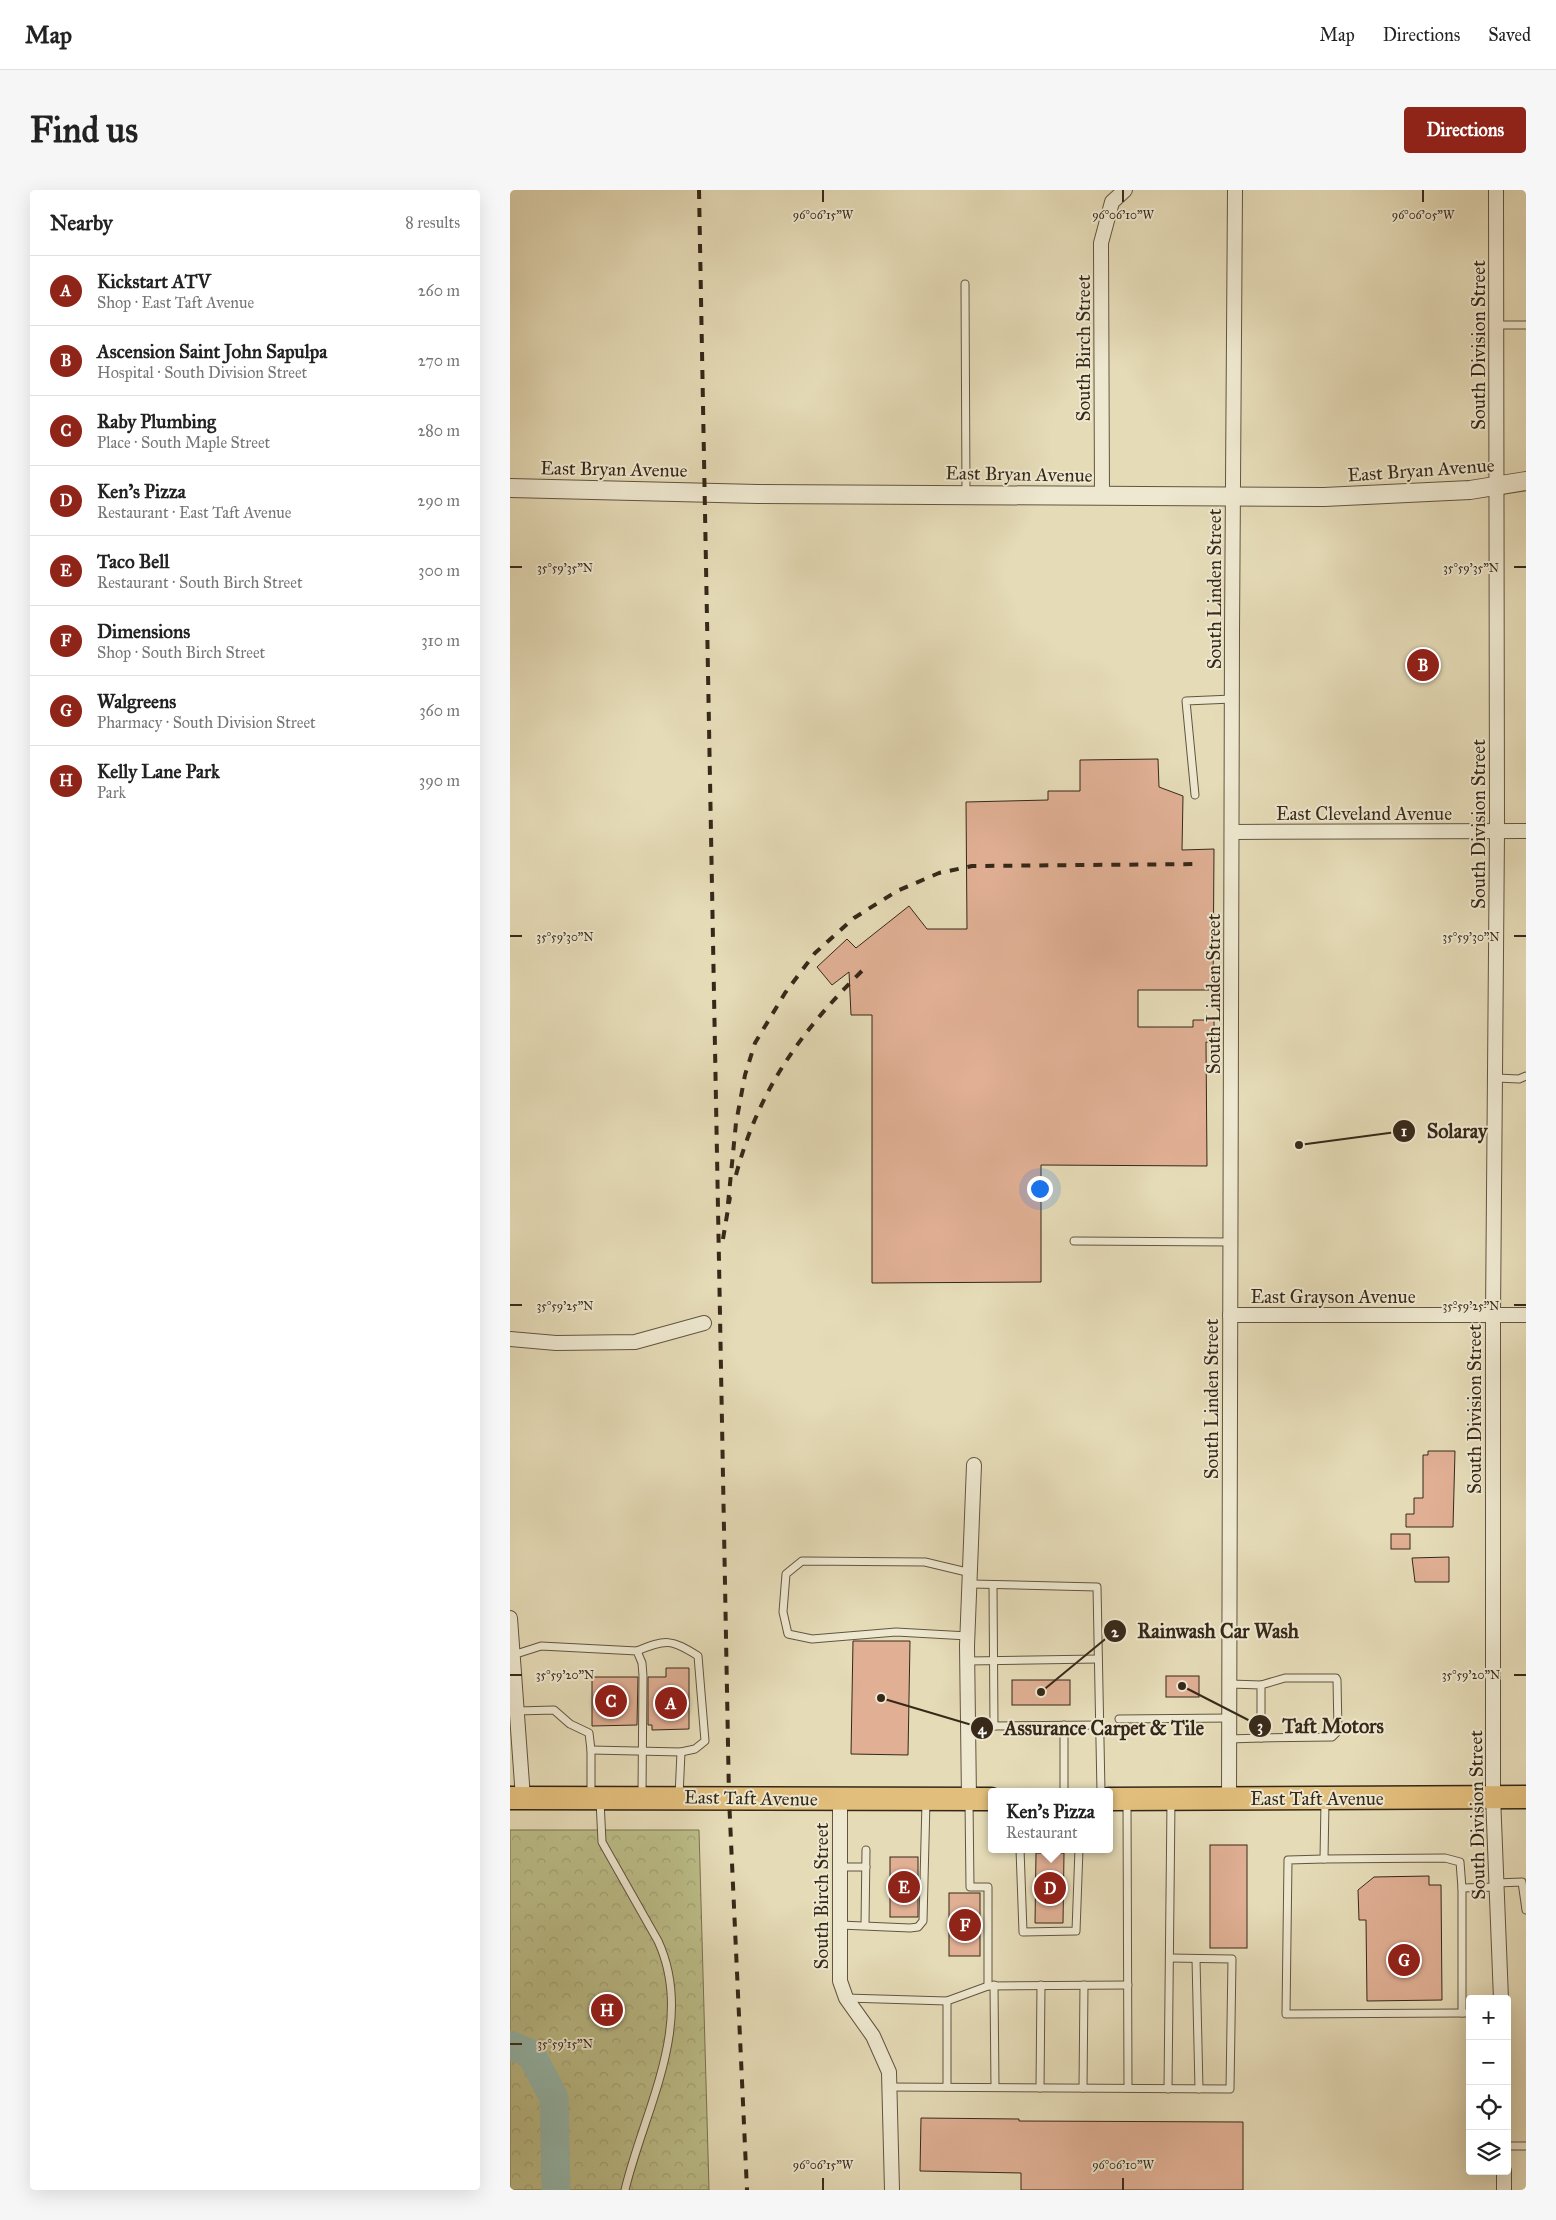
<!DOCTYPE html>
<html lang="en">
<head>
<meta charset="utf-8">
<style>
	:root { --surface:#fff; --page:#f6f6f6; --text:#222; --muted:#767676; --line:#e0e0e0; --accent:#8f2418 }
	body { margin:0; font-family:"IM FELL Great Primer",serif; background:var(--page); color:var(--text) }
	.controls { position:absolute; right:15px; bottom:15px; display:grid; overflow:hidden; border-radius:5px; box-shadow:0 5px 20px #0002 }
	.controls button { width:45px; height:45px; display:grid; place-items:center; padding:0; border:0; border-bottom:1px solid var(--line); background:var(--surface); color:var(--text); font:25px sans-serif }
	.you { position:absolute; left:529px; top:998px; width:18px; height:18px; margin:-12px; border:4px solid #fff; border-radius:50%; background:#1a73e8; box-shadow:0 0 0 8px #1a73e833 }
	.badge { display:grid; place-items:center; width:32px; height:32px; border-radius:50%; background:var(--accent); color:#fff; font-size:16px; font-weight:700 }
	.pin { position:absolute; translate:-50% -50%; border:2px solid #fff; box-shadow:0 1px 5px #0006 }
	.popup { position:absolute; left:478px; top:1598px; width:125px; height:65px; box-sizing:border-box; display:grid; place-content:center; border-radius:5px; background:var(--surface); filter:drop-shadow(0 1px 4px #0005); font-size:16px; white-space:nowrap; color:var(--muted) }
	.popup b { font-size:19px; color:var(--text) }
	.popup::after { content:''; position:absolute; left:50%; top:100%; margin-left:-10px; border:10px solid transparent; border-top-color:var(--surface) }
	.list { margin:0; padding:0; list-style:none }
	h2 { display:flex; justify-content:space-between; align-items:center; height:65px; margin:0; padding:0 20px; font-size:21px }
	h2 small { font-size:16px; font-weight:400; color:var(--muted) }
	.list li { display:grid; grid-template-columns:32px 1fr auto; gap:15px; align-items:center; box-sizing:border-box; height:70px; padding:0 20px; border-top:1px solid var(--line) }
	.list b { display:block; font-size:19px; white-space:nowrap }
	.list p { margin:0; font-size:16px; white-space:nowrap; color:var(--muted) }
	.list em { font-size:16px; font-style:normal; color:var(--muted) }
	.icon { flex:none; width:28px; height:28px; fill:none; stroke:currentColor; stroke-width:2; stroke-linecap:round; stroke-linejoin:round }
	.map { position:relative; flex:none; width:1016px; height:2000px; overflow:hidden; border-radius:5px }
	header { display:flex; align-items:center; gap:30px; box-sizing:border-box; height:70px; padding:0 25px; background:var(--surface); border-bottom:1px solid var(--line) }
	header strong { font-size:24px }
	nav { display:flex; gap:28px; margin-inline-start:auto; font-size:18px }
	.intro { display:flex; align-items:center; justify-content:space-between; box-sizing:border-box; height:120px; padding:0 30px }
	h1 { margin:0; font-size:35px }
	.button { padding:12px 22px; border-radius:5px; background:var(--accent); color:#fff; font-size:18px; font-weight:700 }
	main { display:flex; gap:30px; padding:0 30px }
	aside { flex:1; background:var(--surface); border-radius:5px; box-shadow:0 5px 20px #0002 }
	.map>svg:first-child { display:block }
</style>
</head>
<body>
<header>
<strong>Map</strong>
<nav><a>Map</a><a>Directions</a><a>Saved</a></nav>
</header>
<div class="intro"><h1>Find us</h1><a class="button">Directions</a></div>
<main>
<aside>
<h2>Nearby<small>8 results</small></h2>
<ul class="list">
<li><span class="badge">A</span><div><b>Kickstart ATV</b><p>Shop · East Taft Avenue</p></div><em>260 m</em></li>
<li><span class="badge">B</span><div><b>Ascension Saint John Sapulpa</b><p>Hospital · South Division Street</p></div><em>270 m</em></li>
<li><span class="badge">C</span><div><b>Raby Plumbing</b><p>Place · South Maple Street</p></div><em>280 m</em></li>
<li><span class="badge">D</span><div><b>Ken's Pizza</b><p>Restaurant · East Taft Avenue</p></div><em>290 m</em></li>
<li><span class="badge">E</span><div><b>Taco Bell</b><p>Restaurant · South Birch Street</p></div><em>300 m</em></li>
<li><span class="badge">F</span><div><b>Dimensions</b><p>Shop · South Birch Street</p></div><em>310 m</em></li>
<li><span class="badge">G</span><div><b>Walgreens</b><p>Pharmacy · South Division Street</p></div><em>360 m</em></li>
<li><span class="badge">H</span><div><b>Kelly Lane Park</b><p>Park</p></div><em>390 m</em></li>
</ul>
</aside>
<div class="map">
<svg width="1016" height="2000" viewBox="0 0 1016 2000">
	<defs>
		<pattern id="forest-crowns" width="20" height="18" patternUnits="userSpaceOnUse" patternTransform="scale(1.25)"><rect width="20" height="18" fill="#bcbe89"/><path d="M2 6a3 3 0 1 1 6 0M12 15a3 3 0 1 1 6 0" fill="none" stroke="#a2a376"/></pattern>
	</defs>
	<rect width="100%" height="100%" fill="#e5dbb7"/>
	<filter id="stains"><feTurbulence type="fractalNoise" baseFrequency=".004" numOctaves="4"/><feColorMatrix values="0 0 0 0 .2 0 0 0 0 .09 0 0 0 0 .02 0 0 0 .5 -.17"/></filter>
	<radialGradient id="worn" r=".72"><stop offset=".6" stop-color="#630" stop-opacity="0"/><stop offset="1" stop-color="#630" stop-opacity=".3"/></radialGradient>
	<path fill="url(#forest-crowns)" stroke="#797351" d="M0,1640H189L199,2000H0Z"/>
	<g fill="none" stroke-linecap="round" stroke-linejoin="round">
		<path stroke="#96bbb0" stroke-width="29" d="M0,1855L21,1864L44,1908L46,2000"/>
	</g>
	<g fill="#e0af94" stroke="#362819">
		<path d="M648,569L649,597L673,606L672,660L704,659L703,800H628V837H683V830H704V852H696L697,976L531,975V1092L362,1093V825H341L339,782L322,795L307,777L337,749L346,758L399,716L417,739H457L456,612L538,610V601H570V570Z"/>
		<path d="M918,1261H945L943,1337H896V1324H904V1308H913V1265H918Z"/>
		<rect x="881" y="1344" width="19" height="15"/>
		<path d="M939,1367V1392H905L902,1368Z"/>
		<path d="M343,1451H400L398,1565L341,1564Z"/>
		<path d="M156,1478H179V1539L142,1540V1535H138V1487H156Z"/>
		<rect x="656" y="1486" width="33" height="21"/>
		<path d="M82,1487H128L127,1535L82,1536Z"/>
		<rect x="502" y="1490" width="58" height="25"/>
		<rect x="700" y="1655" width="37" height="103"/>
		<path d="M526,1663H554L553,1733H525Z"/>
		<rect x="380" y="1667" width="28" height="60"/>
		<path d="M919,1686V1695H931L932,1810L857,1811L856,1730H849L848,1700L864,1687Z"/>
		<rect x="439" y="1703" width="31" height="63"/>
		<path d="M411,1928L509,1929V1931L733,1932V2000H511V1983L410,1981Z"/>
	</g>
	<g fill="none" stroke-linecap="round" stroke-linejoin="round">
		<defs>
			<g id="service">
				<path d="M455,94L456,304"/>
				<path d="M986,135H1016"/>
				<path d="M685,605L676,511L722,509"/>
				<path d="M986,888L1009,889L1016,886"/>
				<path d="M564,1051L721,1052"/>
				<path d="M461,1394L587,1397L591,1602"/>
				<path d="M483,1395L484,1536L590,1535"/>
				<path d="M458,1446L386,1442L302,1449L278,1444L273,1422L276,1384L292,1371L415,1372L461,1383"/>
				<path d="M3,1465L31,1456L127,1461L132,1473L133,1486L132,1604"/>
				<path d="M458,1471L588,1469"/>
				<path d="M751,1495L775,1488H826L827,1490L828,1541L822,1547L751,1548"/>
				<path d="M7,1521L44,1520L60,1534L79,1543L81,1560V1606"/>
				<path d="M609,1529L719,1528"/>
				<path d="M458,1535L484,1536"/>
				<path d="M554,1535V1602"/>
				<path d="M719,1549L751,1548V1495L720,1494"/>
				<path d="M81,1560L171,1562L185,1559L195,1551L188,1466C161,1449 156,1449 127,1461"/>
				<path d="M169,1606L171,1562"/>
				<path d="M90,1610L92,1652L148,1751C186,1833 134,1920 115,2000"/>
				<path d="M459,1611L460,1697H478V1796"/>
				<path d="M617,1611L618,1898"/>
				<path d="M815,1611L814,1669L935,1668L950,1672L952,1698L987,1697"/>
				<path d="M510,1659L513,1742L566,1741L569,1659"/>
				<path d="M814,1669L778,1670L776,1824L952,1823"/>
				<path d="M330,1677H356"/>
				<path d="M987,1693L1012,1692L1016,1720"/>
				<path d="M952,1698V1823H960"/>
				<path d="M330,1735L400,1738L408,1737L413,1731L416,1611"/>
				<path d="M355,1735L356,1660"/>
				<path d="M686,1769L689,1899"/>
				<path d="M484,1795L485,1897"/>
				<path d="M336,1808L437,1811L478,1796L618,1795"/>
				<path d="M379,1897L720,1899L722,1769L660,1768"/>
				<path d="M437,1897V1811"/>
				<path d="M530,1898L531,1795"/>
				<path d="M573,1898L574,1795"/>
				<path d="M658,1899L661,1611"/>
				<path d="M997,1956H1016"/>
			</g>
			<g id="minor">
				<path d="M986,0L987,641L983,1125V1606L991,1809"/>
				<path d="M592,306L591,53L602,12L615,0"/>
				<path d="M722,642L1016,641"/>
				<path d="M720,1125H1016"/>
				<path d="M0,1149L46,1153L125,1152L194,1133"/>
				<path d="M0,1428L13,1608"/>
				<path d="M330,1609V1791L336,1808L363,1846L379,1882L382,2000"/>
				<path d="M459,1609L457,1456L464,1275"/>
				<path d="M719,1609L722,441L725,0"/>
				<path d="M994,2000V1981"/>
			</g>
			<path id="tertiary" d="M0,298L248,304L814,307L960,300L1016,291"/>
			<g id="primary">
				<path d="M0,1608L481,1609"/>
				<path d="M599,1609L1016,1607"/>
			</g>
		</defs>
		<use href="#service" stroke="#625540" stroke-width="9"/>
		<use href="#minor" stroke="#625540" stroke-width="16"/>
		<use href="#tertiary" stroke="#625540" stroke-width="20"/>
		<use href="#primary" stroke="#362819" stroke-width="25"/>
		<use href="#service" stroke="#eee8d0" stroke-width="7"/>
		<use href="#minor" stroke="#eee8d0" stroke-width="14"/>
		<use href="#tertiary" stroke="#eee8d0" stroke-width="18"/>
		<use href="#primary" stroke="#e2be7c" stroke-width="22"/>
		<g stroke="#362819" stroke-width="4" stroke-dasharray="9 9" stroke-linecap="butt">
			<path d="M189,0L219,1608L237,2000"/>
			<path d="M226,985C249,898 293,838 357,776"/>
			<path d="M218,1014L226,933L235,885L245,853L275,803L305,763L344,728L387,701L429,683L462,676L691,674"/>
			<path d="M213,1049L220,1007"/>
		</g>
	</g>
	<path fill="none" stroke="#362819" stroke-width="2" d="M313,0V12M613,0V12M913,0V12M0,377H12M1004,377H1016M0,746H12M1004,746H1016M0,1115H12M1004,1115H1016M0,1485H12M1004,1485H1016M0,1854H12M313,1988V2000M613,1988V2000"/>
	<g text-anchor="middle" dominant-baseline="central" stroke-width="4" stroke-linejoin="round" paint-order="stroke">
		<g font-size="19" fill="#362819" stroke="#eee8d0">
			<text transform="translate(968 155) rotate(-90)">South Division Street</text>
			<text transform="translate(573 158) rotate(-90)">South Birch Street</text>
			<text transform="translate(104 279) rotate(1)">East Bryan Avenue</text>
			<text transform="translate(911 280) rotate(-4)">East Bryan Avenue</text>
			<text transform="translate(509 284) rotate(1)">East Bryan Avenue</text>
			<text transform="translate(704 399) rotate(-90)">South Linden Street</text>
			<text x="854" y="623">East Cleveland Avenue</text>
			<text transform="translate(968 634) rotate(-90)">South Division Street</text>
			<text transform="translate(703 804) rotate(-90)">South Linden Street</text>
			<text x="823" y="1106">East Grayson Avenue</text>
			<text transform="translate(701 1209) rotate(-90)">South Linden Street</text>
			<text transform="translate(964 1219) rotate(-90)">South Division Street</text>
			<text transform="translate(241 1608) rotate(1)">East Taft Avenue</text>
			<text x="807" y="1608">East Taft Avenue</text>
			<text transform="translate(967 1625) rotate(-91)">South Division Street</text>
			<text transform="translate(311 1706) rotate(-90)">South Birch Street</text>
		</g>
	</g>
	<g font-size="12" text-anchor="middle" fill="#362819" stroke="#eee8d0" stroke-width="4" stroke-linejoin="round" paint-order="stroke">
		<text x="313" y="29">96°06'15"W</text>
		<text x="613" y="29">96°06'10"W</text>
		<text x="913" y="29">96°06'05"W</text>
		<text x="55" y="382">35°59'35"N</text>
		<text x="961" y="382">35°59'35"N</text>
		<text x="55" y="751">35°59'30"N</text>
		<text x="961" y="751">35°59'30"N</text>
		<text x="55" y="1120">35°59'25"N</text>
		<text x="961" y="1120">35°59'25"N</text>
		<text x="55" y="1489">35°59'20"N</text>
		<text x="961" y="1489">35°59'20"N</text>
		<text x="55" y="1858">35°59'15"N</text>
		<text x="313" y="1979">96°06'15"W</text>
		<text x="613" y="1979">96°06'10"W</text>
	</g>
	<path fill="none" stroke="#362819" stroke-width="2" d="M789 955L894 941M531 1502L605 1441M672 1496L750 1536M371 1508L472 1538"/>
	<g fill="#362819" stroke="#eee8d0" stroke-width="2">
		<circle cx="789" cy="955" r="5"/>
		<circle cx="531" cy="1502" r="5"/>
		<circle cx="672" cy="1496" r="5"/>
		<circle cx="371" cy="1508" r="5"/>
		<circle cx="894" cy="941" r="12"/>
		<circle cx="605" cy="1441" r="12"/>
		<circle cx="750" cy="1536" r="12"/>
		<circle cx="472" cy="1538" r="12"/>
	</g>
	<g font-size="15" text-anchor="middle" font-weight="bold" fill="#fff">
		<text x="894" y="946">1</text>
		<text x="605" y="1447">2</text>
		<text x="750" y="1541">3</text>
		<text x="472" y="1544">4</text>
	</g>
	<g font-size="20" text-anchor="middle" font-weight="bold" fill="#362819" stroke="#eee8d0" stroke-width="4" stroke-linejoin="round" paint-order="stroke">
		<text x="947" y="948">Solaray</text>
		<text x="708" y="1448">Rainwash Car Wash</text>
		<text x="823" y="1543">Taft Motors</text>
		<text x="594" y="1545">Assurance Carpet &amp; Tile</text>
	</g>
	<rect width="100%" height="100%" filter="url(#stains)"/>
	<rect width="100%" height="100%" fill="url(#worn)"/>
</svg>
<div class="controls">
<button>+</button>
<button>−</button>
<button><svg class="icon" aria-label="locate" viewBox="0 0 24 24"><circle cx="12" cy="12" r="6"/><path d="M12 2v4M12 18v4M2 12h4M18 12h4"/></svg></button>
<button><svg class="icon" aria-label="layers" viewBox="0 0 24 24"><path d="M12 4l9 5-9 5-9-5zM3 14l9 5 9-5"/></svg></button>
</div>
<div class="you"></div>
<div class="pin badge" style="left:161px;top:1513px">A</div>
<div class="pin badge" style="left:913px;top:475px">B</div>
<div class="pin badge" style="left:101px;top:1511px">C</div>
<div class="pin badge" style="left:540px;top:1698px">D</div>
<div class="popup"><b>Ken's Pizza</b>Restaurant</div>
<div class="pin badge" style="left:394px;top:1697px">E</div>
<div class="pin badge" style="left:455px;top:1735px">F</div>
<div class="pin badge" style="left:894px;top:1770px">G</div>
<div class="pin badge" style="left:97px;top:1820px">H</div>
</div>
</main>
</body>
</html>
